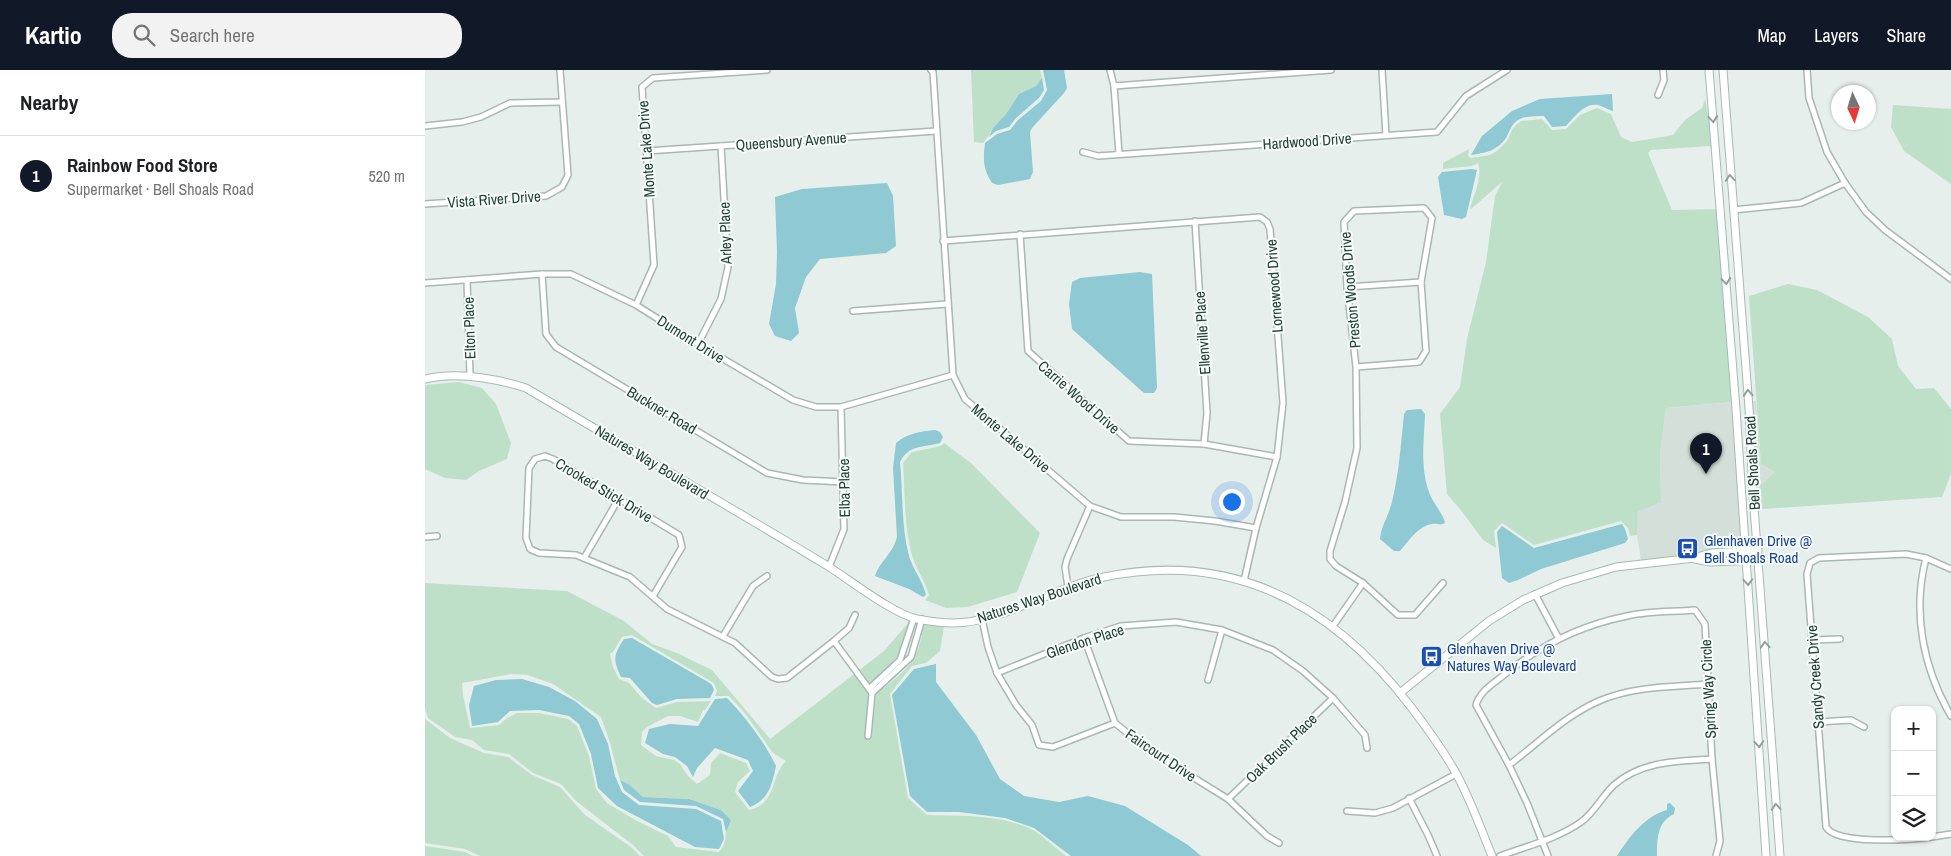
<!DOCTYPE html>
<html lang="en">
<head>
<meta charset="utf-8">
<style>
	:root { --surface:#fff; --page:#f2f2f2; --text:#202124; --muted:#757577; --line:#e0e0e0; --accent:#111827 }
	body { margin:0; font-family:"Archivo Narrow",sans-serif; background:var(--page); color:var(--text) }
	.controls { position:absolute; right:15px; bottom:15px; display:grid; overflow:hidden; border-radius:10px; box-shadow:0 1px 4px #0004 }
	.controls button { width:45px; height:45px; display:grid; place-items:center; padding:0; border:0; border-bottom:1px solid var(--line); background:var(--surface); color:var(--text); font:25px sans-serif }
	.compass { position:absolute; left:1406px; top:15px; width:45px; height:45px; border-radius:50%; background:var(--surface); box-shadow:0 1px 4px #0004; rotate:176deg }
	.you { position:absolute; left:806px; top:431px; width:18px; height:18px; margin:-12px; border:4px solid #fff; border-radius:50%; background:#1a73e8; box-shadow:0 0 0 8px #1a73e833 }
	.badge { display:grid; place-items:center; width:32px; height:32px; border-radius:50%; background:var(--accent); color:#fff; font-size:16px; font-weight:700 }
	.pin { position:absolute; translate:-50% -41px; filter:drop-shadow(0 1px 2px #0008) }
	.pin::after { content:''; position:absolute; top:26px; width:18px; height:15px; background:inherit; clip-path:polygon(0 0,100% 0,50% 100%) }
	.list { margin:0; padding:0; list-style:none }
	h2 { display:flex; justify-content:space-between; align-items:center; height:65px; margin:0; padding:0 20px; font-size:21px }
	h2 small { font-size:16px; font-weight:400; color:var(--muted) }
	.list li { display:grid; grid-template-columns:32px 1fr auto; gap:15px; align-items:center; box-sizing:border-box; height:80px; padding:0 20px; border-top:1px solid var(--line) }
	.list b { display:block; font-size:19px; white-space:nowrap }
	.list p { margin:0; font-size:16px; white-space:nowrap; color:var(--muted) }
	.list em { font-size:16px; font-style:normal; color:var(--muted) }
	.icon { flex:none; width:28px; height:28px; fill:none; stroke:currentColor; stroke-width:2; stroke-linecap:round; stroke-linejoin:round }
	.map { position:relative; flex:none; width:1526px; height:786px; overflow:hidden }
	header { display:flex; align-items:center; gap:30px; box-sizing:border-box; height:70px; padding:0 25px; background:var(--accent); color:#fff }
	header strong { font-size:24px }
	nav { display:flex; gap:28px; margin-inline-start:auto; font-size:18px }
	.search { width:350px; height:45px; background:var(--page); display:flex; align-items:center; gap:12px; box-sizing:border-box; padding:0 18px; border-radius:20px; color:var(--muted); font-size:19px }
	main { display:flex }
	aside { flex:1; background:var(--surface) }
	.map>svg:first-child { display:block }
</style>
</head>
<body>
<header>
<strong>Kartio</strong>
<div class="search"><svg class="icon" aria-label="search" viewBox="0 0 24 24"><circle cx="10" cy="10" r="6"/><path d="M15 15l6 6"/></svg>Search here</div>
<nav><a>Map</a><a>Layers</a><a>Share</a></nav>
</header>
<main>
<aside>
<h2>Nearby<small></small></h2>
<ul class="list">
<li><span class="badge">1</span><div><b>Rainbow Food Store</b><p>Supermarket · Bell Shoals Road</p></div><em>520 m</em></li>
</ul>
</aside>
<div class="map">
<svg width="1526" height="786" viewBox="0 0 1526 786">
	<rect width="100%" height="100%" fill="#e6efeb"/>
	<g fill="#d4dfda">
		<path d="M1319,331H1331L1336,393L1350,402L1335,415L1338,439L1328,441Z"/>
		<path d="M1312,332L1324,477L1286,480L1266,485L1216,490L1212,465V442L1236,431L1235,384L1241,338Z"/>
	</g>
	<g fill="#bfe0c8" fill-rule="evenodd">
		<path d="M546,0H615L617,8L611,16L594,24L581,44L558,73L549,72Z"/>
		<path d="M1280,29L1291,87H1287V78L1284,76L1226,80L1223,83L1247,140L1296,139L1307,332L1241,338L1235,384L1236,432L1212,442V465L1205,466L1203,458L1196,451L1109,475L1077,453L1069,461L1071,478L1058,470L1038,443L1022,424L1015,344L1035,317L1042,269L1061,192L1070,126L1077,112L1045,140C1048,125 1058,109 1053,93L1047,96L1018,99V93L1044,79L1043,85L1045,88L1065,85L1072,81L1082,71L1088,58L1096,51L1117,49L1127,60L1141,59L1155,45L1172,38L1186,44L1196,67L1207,72L1248,65L1260,50L1277,38Z"/>
		<path d="M1468,35L1526,39V114L1479,81L1466,57Z"/>
		<path d="M1363,214L1392,220L1443,247L1467,269L1473,296L1491,319L1509,318L1526,339V404L1517,427L1338,439L1335,415L1350,402L1336,394L1324,226Z"/>
		<path d="M34,312L57,318L71,334L86,373L82,389L54,401L41,410L20,408L0,399V315Z"/>
		<path d="M519,373L546,393L615,463L592,522L543,537L521,538L500,530L504,525C500,510 490,498 486,482C479,453 480,422 478,393L487,382L516,376Z"/>
		<path d="M0,513L142,521L199,551L227,574L252,583L287,600L345,669L459,581L485,551L472,587L443,615L442,620L444,626L440,669L446,670L451,624C463,614 481,602 489,588C495,577 497,565 499,553L519,556L515,581L501,593L487,596L465,624L483,728L502,745C536,746 576,744 608,760C620,767 630,778 641,786H219L208,775L151,731L136,714L108,703L84,684L59,680L47,670L30,667L3,648L0,639ZM207,565L289,613L292,621L290,626H304L319,642L348,683L361,691C344,708 353,733 324,740L310,722L313,712L325,701L321,693L295,683L286,693L285,705L272,714L263,706L255,694L249,690L231,686L216,675L217,662L222,657L243,646H255L273,652L278,640H280L286,631L252,632L231,638L217,628L204,613L194,609L188,597L185,584L188,582L197,567ZM86,604L103,605L128,614L176,647L185,673L195,710L205,715L218,727L264,729L296,740L306,750C304,754 301,759 301,762C300,771 300,776 294,782L251,777L243,766L212,751L182,733L171,719L164,686L152,656L143,649L114,643H92L82,648L74,655L45,658L38,625L37,613Z"/>
		<path d="M0,649L25,668L59,683L83,687L107,705L135,717L160,745L206,777L215,786H55L40,779L0,773Z"/>
		<path d="M0,776L40,782L48,786H0Z"/>
	</g>
	<g fill="#8ec9d4">
		<path d="M618,0H639L642,18L639,23L607,58L605,62L608,102L605,109L573,115L567,113C558,99 558,90 560,73L572,64L585,60L593,50L616,31L622,20Z"/>
		<path d="M617,8L619,20L614,28L591,48L584,57L571,61L564,67L569,57L581,44L594,24L611,16Z"/>
		<path d="M1187,24L1188,41C1183,40 1178,36 1173,35C1160,32 1148,48 1141,56L1127,57L1119,46C1112,46 1101,46 1095,49C1086,53 1085,61 1081,68C1072,81 1060,83 1046,85L1057,66L1087,41L1115,29Z"/>
		<path d="M1046,99L1052,100L1041,147L1037,149L1019,145L1013,107L1017,102Z"/>
		<path d="M462,113L468,126L471,176L461,183L395,189L381,207L370,238L374,263L366,271L350,266L344,254L351,214L352,182L350,127L377,119Z"/>
		<path d="M715,202L727,204L732,318L729,323H719L647,259L644,234L647,212L655,208Z"/>
		<path d="M996,339L1000,344C999,369 995,398 1004,422C1007,432 1019,445 1020,453C1014,456 1013,453 1007,454C993,456 984,471 975,481H969L955,469C956,456 964,445 967,432C974,403 976,374 979,344L982,340Z"/>
		<path d="M510,360L515,362L518,367L515,373C498,378 484,374 475,392C478,423 476,456 484,486C488,500 498,511 501,525L498,527L484,519L450,506C454,492 468,484 472,467L468,398L471,373C481,364 496,361 510,360Z"/>
		<path d="M1197,454L1200,459L1203,469L1200,473L1116,499L1093,510L1084,513L1077,508L1072,462L1077,456L1109,478Z"/>
		<path d="M207,568L283,612L287,615L289,620L285,628L252,629L232,635L227,633L205,608L196,607C188,589 188,586 199,569Z"/>
		<path d="M511,594V612L551,665L575,709L599,726L634,732L663,726L700,736L763,775L776,786H646L609,758L580,748L534,742H502L485,726L467,625L489,599Z"/>
		<path d="M97,609L124,617L150,631L172,649L183,674L190,706L197,722L214,735L271,739L296,751L299,769L294,779L270,777L192,736L173,718L166,684L154,654L144,646L114,640L85,641L73,652L47,656L44,635L49,616L71,610Z"/>
		<path d="M302,628C321,648 339,671 351,696C347,714 344,730 325,737L313,721L328,701L323,690L290,678L272,698L268,707L262,696L250,687L238,684L220,673L224,659L245,654L273,656L290,629Z"/>
		<path d="M195,710L205,715L218,727L264,729L296,740L306,750L301,762L298,749L271,736L215,732L199,720Z"/>
		<path d="M1245,733L1250,738L1249,744C1232,752 1232,769 1232,786H1192C1204,767 1220,746 1242,740V734Z"/>
	</g>
	<g fill="none" stroke-linecap="round" stroke-linejoin="round">
		<defs>
			<g id="street">
				<path d="M506,0L508,2L528,305L540,329L665,436L696,447H749L790,451L831,458"/>
				<path d="M685,0L689,16L694,84"/>
				<path d="M957,0L961,65"/>
				<path d="M1382,0L1384,28L1402,82L1420,113L1441,142L1460,160L1526,209"/>
				<path d="M689,16L906,0"/>
				<path d="M1233,25L1239,10L1238,0"/>
				<path d="M0,56L37,52L56,47L85,33L137,32"/>
				<path d="M222,81L511,61"/>
				<path d="M658,82L673,86L1012,62L1041,26L1082,0"/>
				<path d="M0,134L121,126L137,117L143,105L135,0"/>
				<path d="M1308,140L1376,133L1420,113"/>
				<path d="M770,151L782,343L779,374"/>
				<path d="M595,164L603,281L704,371L779,374L852,387"/>
				<path d="M518,171L835,147L842,152L845,159L858,333L852,387L831,458L819,511"/>
				<path d="M117,204L121,264L131,277L342,403L378,410L419,412"/>
				<path d="M42,210L45,305"/>
				<path d="M0,213L117,204H146L211,235L273,274L368,330L391,337H416L528,305"/>
				<path d="M922,217L996,212"/>
				<path d="M211,235L229,195L217,17L228,8L342,0"/>
				<path d="M428,241L522,234"/>
				<path d="M273,274L296,229L303,197L296,76"/>
				<path d="M931,297L994,292L1001,281L996,212L1007,148L999,138L929,141L919,152L922,217L931,297L932,378L920,432L905,481V489L911,496L938,513L973,545H990L1018,513"/>
				<path d="M0,467L12,466"/>
				<path d="M159,488L193,430"/>
				<path d="M1501,488C1487,542 1498,598 1526,646"/>
				<path d="M404,497L419,459L416,337"/>
				<path d="M643,517L640,497L642,489L665,436"/>
				<path d="M1110,524L1134,569"/>
				<path d="M228,526L257,477L254,465L128,389L120,386L110,389L104,398L101,468L105,479L114,483L151,485L205,507L242,539L310,573L347,607L353,609L362,608L409,571L424,558L430,545"/>
				<path d="M557,549L563,577L572,603L591,635L607,655L614,675L628,677L690,653"/>
				<path d="M908,556L938,513"/>
				<path d="M298,566L328,516L342,506"/>
				<path d="M659,568L690,653L721,678L803,729L842,766L854,773"/>
				<path d="M1387,570L1415,569"/>
				<path d="M409,571L447,623L443,666"/>
				<path d="M572,603L659,568L696,556L751,552L797,560L848,580L878,601L908,628L940,665L942,678"/>
				<path d="M783,610L797,560"/>
				<path d="M445,618L475,590L489,548"/>
				<path d="M447,623L486,587L497,549"/>
				<path d="M1393,652L1426,650L1439,657"/>
				<path d="M1084,695C1112,674 1141,645 1174,631C1209,616 1246,617 1283,614"/>
				<path d="M984,728L1003,765L1012,786"/>
				<path d="M803,729L908,628"/>
				<path d="M922,741L950,743L968,738L1031,704"/>
				<path d="M1506,767C1486,770 1411,775 1401,757L1382,504L1385,493L1394,488L1481,484L1501,488L1526,499"/>
				<path d="M1507,767L1526,764"/>
				<path d="M1075,786C1102,776 1132,769 1156,752C1169,743 1177,726 1189,715C1216,691 1253,691 1287,689"/>
				<path d="M1123,786L1102,733L1084,695L1051,635C1055,621 1068,614 1079,605C1114,576 1157,555 1202,546C1223,541 1248,542 1270,540L1280,554L1287,689L1295,771L1291,786"/>
			</g>
			<g id="secondary">
				<path d="M1284,0L1311,339L1341,786"/>
				<path d="M1298,0L1324,338L1328,424L1355,786"/>
				<path d="M0,309C34,301 69,308 101,318C201,377 302,435 401,495C424,509 468,544 492,549C503,551 516,553 527,553C574,554 632,516 679,507C808,480 908,535 986,637C1002,658 1019,681 1032,705C1046,731 1056,759 1067,786"/>
				<path d="M1270,489L1286,492L1334,490"/>
				<path d="M975,623L1064,551L1098,530L1137,513L1191,497L1269,488L1286,483L1333,480"/>
			</g>
		</defs>
		<use href="#street" stroke="#a8b8b2" stroke-width="8"/>
		<use href="#secondary" stroke="#a4bbb3" stroke-width="9"/>
		<use href="#street" stroke="#fff" stroke-width="5"/>
		<use href="#secondary" stroke="#fff" stroke-width="7"/>
	</g>
	<defs><path id="oneway-chevron" d="M-2-3.5L2.5 0L-2 3.5" fill="none" stroke-width="1.6" stroke-linecap="round" stroke-linejoin="round" transform="scale(1.25)"/></defs>
	<g stroke="#92a09c">
		<use href="#oneway-chevron" transform="translate(1288 49) rotate(85)"/>
		<use href="#oneway-chevron" transform="translate(1305 108) rotate(-94)"/>
		<use href="#oneway-chevron" transform="translate(1301 211) rotate(85)"/>
		<use href="#oneway-chevron" transform="translate(1323 323) rotate(-94)"/>
		<use href="#oneway-chevron" transform="translate(1323 512) rotate(86)"/>
		<use href="#oneway-chevron" transform="translate(1340 575) rotate(-94)"/>
		<use href="#oneway-chevron" transform="translate(1334 674) rotate(86)"/>
		<use href="#oneway-chevron" transform="translate(1351 737) rotate(-94)"/>
	</g>
	<defs>
		<symbol id="bus-square" viewBox="-11 -11 22 22"><rect x="-9" y="-9" width="18" height="18" rx="4" fill="#1a4fb4" stroke="#f7fbf9"/><path d="M-5-6H5V4H4V6H2V4H-2V6H-4V4H-5ZM-3.5-4V0h7V-4ZM-3.5 1.2v1.5H-2V1.2ZM2 1.2v1.5H3.5V1.2Z" fill="#fff"/></symbol>
	</defs>
	<g fill-rule="evenodd">
		<use href="#bus-square" x="1250" y="466" width="25" height="25"/>
		<use href="#bus-square" x="994" y="574" width="25" height="25"/>
	</g>
	<g text-anchor="middle" dominant-baseline="central" stroke-width="4" stroke-linejoin="round" paint-order="stroke">
		<g font-size="15" fill="#24423a" stroke="#f7fbf9">
			<text transform="translate(366 71) rotate(-4)">Queensbury Avenue</text>
			<text transform="translate(882 71) rotate(-4)">Hardwood Drive</text>
			<text transform="translate(221 79) rotate(-94)">Monte Lake Drive</text>
			<text transform="translate(69 129) rotate(-4)">Vista River Drive</text>
			<text transform="translate(300 163) rotate(-92)">Arley Place</text>
			<text transform="translate(849 216) rotate(-94)">Lornewood Drive</text>
			<text transform="translate(925 220) rotate(-95)">Preston Woods Drive</text>
			<text transform="translate(44 258) rotate(-92)">Elton Place</text>
			<text transform="translate(777 263) rotate(-94)">Ellenville Place</text>
			<text transform="translate(266 269) rotate(32)">Dumont Drive</text>
			<text transform="translate(654 327) rotate(41)">Carrie Wood Drive</text>
			<text transform="translate(237 340) rotate(31)">Buckner Road</text>
			<text transform="translate(586 368) rotate(40)">Monte Lake Drive</text>
			<text transform="translate(227 392) rotate(31)">Natures Way Boulevard</text>
			<text transform="translate(1327 393) rotate(-93)">Bell Shoals Road</text>
			<text transform="translate(419 418) rotate(-91)">Elba Place</text>
			<text transform="translate(179 420) rotate(31)">Crooked Stick Drive</text>
			<text transform="translate(614 528) rotate(-18)">Natures Way Boulevard</text>
			<text transform="translate(660 571) rotate(-18)">Glendon Place</text>
			<text transform="translate(1390 607) rotate(-94)">Sandy Creek Drive</text>
			<text transform="translate(1283 619) rotate(-93)">Spring Way Circle</text>
			<text transform="translate(856 678) rotate(-44)">Oak Brush Place</text>
			<text transform="translate(736 685) rotate(34)">Faircourt Drive</text>
		</g>
		<g font-size="15" fill="#164399" stroke="#f7fbf9" text-anchor="start">
			<text x="1279" y="470">Glenhaven Drive @<tspan x="1279" dy="17">Bell Shoals Road</tspan></text>
			<text x="1022" y="578">Glenhaven Drive @<tspan x="1022" dy="17">Natures Way Boulevard</tspan></text>
		</g>
	</g>
</svg>
<div class="controls">
<button>+</button>
<button>−</button>
<button><svg class="icon" aria-label="layers" viewBox="0 0 24 24"><path d="M12 4l9 5-9 5-9-5zM3 14l9 5 9-5"/></svg></button>
</div>
<svg class="compass" viewBox="-18 -18 36 36"><path d="M0-13l5 13h-10z" fill="#e53935"/><path d="M0 13l5-13h-10z" fill="#757577"/></svg>
<div class="you"></div>
<div class="pin badge" style="left:1281px;top:404px">1</div>
</div>
</main>
</body>
</html>
